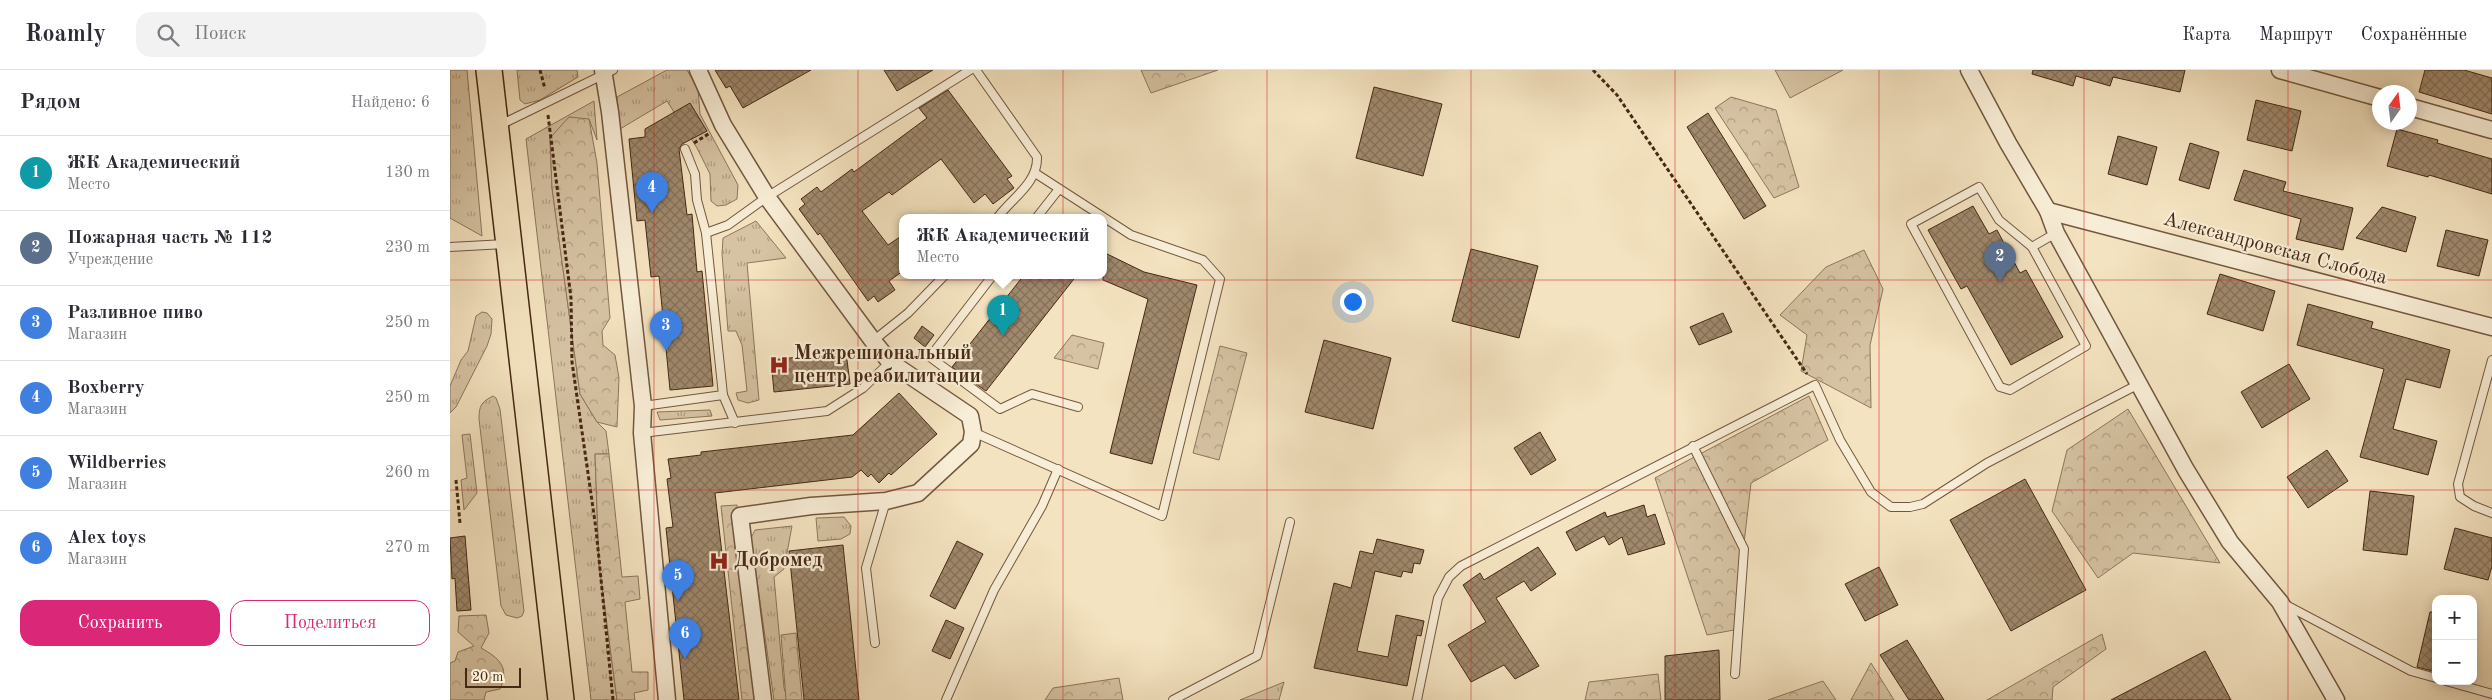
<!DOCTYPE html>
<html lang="ru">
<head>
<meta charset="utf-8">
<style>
	:root { --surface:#fff; --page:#f2f2f3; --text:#2b2b33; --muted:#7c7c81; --line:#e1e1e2; --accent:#db2777 }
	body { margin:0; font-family:"Old Standard TT",serif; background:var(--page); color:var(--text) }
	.controls { position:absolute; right:15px; bottom:15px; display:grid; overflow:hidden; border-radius:10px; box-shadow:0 2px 12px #0003 }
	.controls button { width:45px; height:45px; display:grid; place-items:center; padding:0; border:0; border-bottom:1px solid var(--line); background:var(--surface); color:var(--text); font:25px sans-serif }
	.compass { position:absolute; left:1922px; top:15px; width:45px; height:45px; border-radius:50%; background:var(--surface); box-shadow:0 2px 12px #0003; rotate:14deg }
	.scale { position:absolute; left:15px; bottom:12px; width:56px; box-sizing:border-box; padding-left:5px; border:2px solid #462814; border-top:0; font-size:14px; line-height:18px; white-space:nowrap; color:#462814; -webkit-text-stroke:4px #f8edd6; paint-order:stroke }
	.you { position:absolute; left:902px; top:231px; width:18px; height:18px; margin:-12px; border:4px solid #fff; border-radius:50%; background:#1a73e8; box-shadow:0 0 0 8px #1a73e833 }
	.badge { display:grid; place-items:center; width:32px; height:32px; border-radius:50%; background:var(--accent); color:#fff; font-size:16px; font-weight:700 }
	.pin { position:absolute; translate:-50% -41px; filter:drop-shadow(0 1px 2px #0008) }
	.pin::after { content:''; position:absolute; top:26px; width:18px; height:15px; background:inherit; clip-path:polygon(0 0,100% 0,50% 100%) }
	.popup { position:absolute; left:449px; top:144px; width:208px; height:65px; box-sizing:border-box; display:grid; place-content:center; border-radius:10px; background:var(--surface); filter:drop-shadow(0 1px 4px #0005); font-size:16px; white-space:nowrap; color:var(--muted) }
	.popup b { font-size:19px; color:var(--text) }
	.popup::after { content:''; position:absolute; left:50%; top:100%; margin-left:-10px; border:10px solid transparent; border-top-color:var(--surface) }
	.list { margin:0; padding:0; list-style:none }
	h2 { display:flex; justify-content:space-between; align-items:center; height:65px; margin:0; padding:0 20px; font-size:21px }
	h2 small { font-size:16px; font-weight:400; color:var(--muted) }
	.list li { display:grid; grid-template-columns:32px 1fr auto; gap:15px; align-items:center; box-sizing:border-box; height:75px; padding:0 20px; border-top:1px solid var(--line) }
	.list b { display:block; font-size:19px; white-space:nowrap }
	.list p { margin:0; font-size:16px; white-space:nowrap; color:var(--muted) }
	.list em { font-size:16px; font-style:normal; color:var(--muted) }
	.actions { display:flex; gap:10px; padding:15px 20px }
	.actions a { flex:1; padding:11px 0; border:1px solid var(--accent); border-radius:15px; text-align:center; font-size:18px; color:var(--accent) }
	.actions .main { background:var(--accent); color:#fff }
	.icon { flex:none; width:28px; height:28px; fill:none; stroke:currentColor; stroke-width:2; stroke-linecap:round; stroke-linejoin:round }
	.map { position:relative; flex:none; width:2042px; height:630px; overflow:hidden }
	header { display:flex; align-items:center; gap:30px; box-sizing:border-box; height:70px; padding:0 25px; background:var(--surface); border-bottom:1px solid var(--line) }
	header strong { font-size:24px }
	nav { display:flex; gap:28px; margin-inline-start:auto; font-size:18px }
	.search { width:350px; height:45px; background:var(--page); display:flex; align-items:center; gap:12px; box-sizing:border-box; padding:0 18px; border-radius:15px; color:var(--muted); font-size:19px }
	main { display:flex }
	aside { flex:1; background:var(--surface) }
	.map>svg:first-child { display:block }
</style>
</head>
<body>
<header>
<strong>Roamly</strong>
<div class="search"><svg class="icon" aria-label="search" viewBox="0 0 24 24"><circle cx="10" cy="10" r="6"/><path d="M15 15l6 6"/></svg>Поиск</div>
<nav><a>Карта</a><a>Маршрут</a><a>Сохранённые</a></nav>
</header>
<main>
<aside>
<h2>Рядом<small>Найдено: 6</small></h2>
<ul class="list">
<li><span class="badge" style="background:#0f9aa8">1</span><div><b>ЖК Академический</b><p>Место</p></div><em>130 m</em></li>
<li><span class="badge" style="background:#5c6f8a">2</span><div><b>Пожарная часть № 112</b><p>Учреждение</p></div><em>230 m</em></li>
<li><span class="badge" style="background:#3f7fe0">3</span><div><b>Разливное пиво</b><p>Магазин</p></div><em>250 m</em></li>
<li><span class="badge" style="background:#3f7fe0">4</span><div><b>Boxberry</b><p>Магазин</p></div><em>250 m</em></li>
<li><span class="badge" style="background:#3f7fe0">5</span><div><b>Wildberries</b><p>Магазин</p></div><em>260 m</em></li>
<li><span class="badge" style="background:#3f7fe0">6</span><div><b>Alex toys</b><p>Магазин</p></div><em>270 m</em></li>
</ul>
<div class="actions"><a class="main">Сохранить</a><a>Поделиться</a></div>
</aside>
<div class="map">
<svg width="2042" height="630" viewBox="0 0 2042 630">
	<defs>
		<pattern id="grass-tufts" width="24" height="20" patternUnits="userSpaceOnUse" patternTransform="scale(1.25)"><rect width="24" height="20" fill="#d6c3a3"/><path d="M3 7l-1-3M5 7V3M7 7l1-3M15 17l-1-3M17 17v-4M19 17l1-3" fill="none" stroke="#af9e84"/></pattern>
		<pattern id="forest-crowns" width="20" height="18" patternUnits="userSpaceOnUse" patternTransform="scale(1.25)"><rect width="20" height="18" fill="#d6c3a3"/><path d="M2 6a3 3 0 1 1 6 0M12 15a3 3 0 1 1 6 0" fill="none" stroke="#af9e84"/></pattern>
		<pattern id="building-cross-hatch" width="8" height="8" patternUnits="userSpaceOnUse" patternTransform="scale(1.25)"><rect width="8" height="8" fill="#a0896d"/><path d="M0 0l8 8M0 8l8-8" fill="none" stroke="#847058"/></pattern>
	</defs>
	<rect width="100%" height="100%" fill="#f4e3c0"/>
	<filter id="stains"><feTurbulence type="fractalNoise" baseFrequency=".004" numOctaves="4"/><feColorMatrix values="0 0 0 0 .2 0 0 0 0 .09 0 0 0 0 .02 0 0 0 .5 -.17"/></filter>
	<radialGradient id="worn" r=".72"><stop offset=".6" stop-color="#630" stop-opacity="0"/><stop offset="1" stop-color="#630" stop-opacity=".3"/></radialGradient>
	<g fill="url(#grass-tufts)" stroke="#8e765c">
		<path d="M0,0H17L32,166L0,148Z"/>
		<path d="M67,0H127L128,7L90,30L75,34L70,30Z"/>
		<path d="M217,0H237L248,19L250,44L288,115L287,129L276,135L267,136L261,131L260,104L247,78L217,31L170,59L167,27Z"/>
		<path d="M144,31L147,70L139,49L100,68L102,118L130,324L147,352L156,361L159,384H145L149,494L167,630H141L76,69Z"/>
		<path d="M306,151L336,188L297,193L309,330L298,333L288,330L286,323L297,321L292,275L286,261H278L272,184L273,168Z"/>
		<path d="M32,242L37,243L42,249L41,264L37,276L6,337L0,343V316L11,290L18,281L26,246Z"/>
		<path d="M43,326L46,328L50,339L74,541L72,546L67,548L56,545L51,536L29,349C29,336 31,332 43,326Z"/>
		<path d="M260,340L262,346L210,350L207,342Z"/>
		<path d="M20,364L27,423L14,440L11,410L17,408L12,365Z"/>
		<path d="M394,447L401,456L400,464L391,469L368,471L366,448Z"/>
		<path d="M342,456L334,499L324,507L334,618L338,630H324L301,468L305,460Z"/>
		<path d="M834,612L829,630H790Z"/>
	</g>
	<g fill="url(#forest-crowns)" stroke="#8e765c">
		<path d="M691,0H768L701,23Z"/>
		<path d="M1281,27L1326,40L1349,117L1324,128L1265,38Z"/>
		<path d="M119,47L139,49L147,93L160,248L152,261L153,275L165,285L169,308L167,357L147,352L130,324L102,118L100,68Z"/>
		<path d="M1414,180L1433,219L1420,275L1421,338L1351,301L1357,265L1330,245L1376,197Z"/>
		<path d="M622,265L654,273L648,299L604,288Z"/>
		<path d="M770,276L797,283L769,390L743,383Z"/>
		<path d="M1359,326L1378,370L1301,413L1284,560L1257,565L1205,408Z"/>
		<path d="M1678,339L1770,493L1683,483L1648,508L1602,441L1617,380Z"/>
		<path d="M145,384H159L172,507L188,506L190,529L175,532L182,602H198V620L184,623L185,630H167L149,494Z"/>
		<path d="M287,435L309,630H292L271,436Z"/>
		<path d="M36,545L39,563L31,578C49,588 60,597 50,619L36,622L34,630H0V593L5,591L8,582L24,576L8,562L9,546Z"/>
		<path d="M346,563L352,630H336L331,565Z"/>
		<path d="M1652,564L1656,579L1603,617L1602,630H1537Z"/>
		<path d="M1421,593L1444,630H1401Z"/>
		<path d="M1208,604L1211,630H1135L1139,612Z"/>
		<path d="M669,608L673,630H595L603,618Z"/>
		<path d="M1373,611L1386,630H1318Z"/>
	</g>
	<path fill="#d6c3a3" stroke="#8e765c" d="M1325,0H1393L1340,28Z"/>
	<g fill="url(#building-cross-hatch)" stroke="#462814">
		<path d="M265,0H361L293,38L280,16L276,18Z"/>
		<path d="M434,0H483L447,21Z"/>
		<path d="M1583,0H1735L1730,22L1663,7L1660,16L1626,6L1623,16L1582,4Z"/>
		<path d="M1975,0H2014L2042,8V44L1969,22Z"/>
		<path d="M924,17L992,34L973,106L906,88Z"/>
		<path d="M498,20L562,106L557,109L564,118L543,134L535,124L524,133L491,89L442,125L439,122L412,141L438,175L453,165V201L439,211L445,220L428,232L424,226L418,231L370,163L368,165L349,139L355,134L351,129L367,117L371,122L402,99L404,102L477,48L469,38Z"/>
		<path d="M1806,30L1851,41L1842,81L1797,70Z"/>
		<path d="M240,33L257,61L232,74L229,79L237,145L242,144L247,202L252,201L263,316L220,320L209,206L201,207L195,150L187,151L179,69L195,67V59Z"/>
		<path d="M1258,43L1316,136L1294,149L1237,57Z"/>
		<path d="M1947,59L1988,70L1987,73L2042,89V124L1979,105L1978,107L1937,96Z"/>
		<path d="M1668,66L1707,77L1697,115L1658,104Z"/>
		<path d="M1740,73L1769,82L1759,119L1729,110Z"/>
		<path d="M1794,100L1836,112L1833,121L1903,138L1893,180L1846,169L1851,149L1784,130Z"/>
		<path d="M1523,136L1539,164L1547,160L1570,203L1576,200L1613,267L1561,295L1517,216L1511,219L1478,160Z"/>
		<path d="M1932,137L1966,147L1956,182L1906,168Z"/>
		<path d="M1996,160L2038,170L2029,206L1987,196Z"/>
		<path d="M1021,179L1088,196L1069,268L1002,251Z"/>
		<path d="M653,182L694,202L747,215L702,394L660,383L698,229L653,210Z"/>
		<path d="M1770,204L1825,221L1813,261L1757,244Z"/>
		<path d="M574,205H627L536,321L502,297Z"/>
		<path d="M1858,234L1923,252L1921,258L2000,280L1990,318L1956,309L1943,359L1987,371L1978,405L1910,387L1934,299L1847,275Z"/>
		<path d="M1273,243L1282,262L1249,275L1240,257Z"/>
		<path d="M472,256L484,265L475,277L464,268Z"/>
		<path d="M874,270L941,288L923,359L855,342Z"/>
		<path d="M396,282L400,314L324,322L321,290Z"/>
		<path d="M1839,294L1860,329L1812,358L1791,322Z"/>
		<path d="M449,323L487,364L441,405L439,403L429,413L421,404L418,407L411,400L402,407L265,423L289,630H234L216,458L223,457L217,409L221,408L218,389L251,385V382L403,365Z"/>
		<path d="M1090,362L1106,390L1081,405L1064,378Z"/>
		<path d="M1877,380L1898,411L1858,438L1837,407Z"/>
		<path d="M1575,409L1636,520L1561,561L1500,450Z"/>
		<path d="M1920,421L1964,426L1957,485L1913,480Z"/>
		<path d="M1194,435L1197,447L1205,444L1215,474L1178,485L1172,467L1159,475L1154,466L1126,481L1116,462L1155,442L1157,447Z"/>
		<path d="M2005,458L2042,468V496L2038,510L1994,499Z"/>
		<path d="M15,466L21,540L7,541L5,508L2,509L0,468Z"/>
		<path d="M927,469L974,480L970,494L964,493L962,503L953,501L951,507L925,501L907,581L938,587L946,545L974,551L971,566L967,565L957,616L864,598L884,513L901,518L910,481L923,484Z"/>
		<path d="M507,471L533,484L505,539L480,526Z"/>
		<path d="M393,475L409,630H354L339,481Z"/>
		<path d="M1088,477L1106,504L1081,521L1074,511L1046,528L1089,596L1065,609L1054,595L1021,612L998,575L1036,552L1013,515L1030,503L1034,510Z"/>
		<path d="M1429,497L1448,535L1415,551L1395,514Z"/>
		<path d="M1980,542H1986V602L1967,597Z"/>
		<path d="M496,550L514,558L500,589L482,581Z"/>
		<path d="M1457,570L1494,630H1459L1430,585Z"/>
		<path d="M1269,580L1270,630H1215V586Z"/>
		<path d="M1755,581L1781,630H1661Z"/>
	</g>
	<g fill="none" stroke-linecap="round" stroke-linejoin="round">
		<defs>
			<g id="service">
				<path d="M526,0L587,87C588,113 562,128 548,147"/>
				<path d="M50,55L163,0"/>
				<path d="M235,79L245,104L247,130L256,163L273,325L285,353"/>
				<path d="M1529,117L1549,150L1582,177L1636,276L1560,320L1550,317L1461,154Z"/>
				<path d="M587,147L609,119"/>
				<path d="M256,163L278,155L317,127L520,0"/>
				<path d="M0,177L55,174"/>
				<path d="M1582,177L1606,163"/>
				<path d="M543,205L480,287L550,339L582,324L628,337"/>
				<path d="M423,271L458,243L495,205"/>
				<path d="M2042,290L2008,414L2010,427L2024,436L2042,443"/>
				<path d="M193,336L273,325"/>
				<path d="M523,362L712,446L770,209L753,190L681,165L585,103"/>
				<path d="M192,363L377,341L413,318L440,292"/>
				<path d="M1243,376L1294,479L1285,604"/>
				<path d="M1834,534L1961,601L1986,608"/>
				<path d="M425,573L416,498L436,431"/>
				<path d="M1996,611L2042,624"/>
				<path d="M496,630L544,520L592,436L608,399"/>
				<path d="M723,630L807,586L840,452"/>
				<path d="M967,630L988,528L999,507L1011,496L1365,315L1390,370L1421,422L1441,437H1460L1473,434L1537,393L1689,314"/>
			</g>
			<g id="minor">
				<path d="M153,0L160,42L193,336L192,363L217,630"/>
				<path d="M248,0L273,55L317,127L423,271L440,292L520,346L523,362L521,374L468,423L436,431L361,436L290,446L313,630"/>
				<path d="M1519,0L1558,73L1598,141L1606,163L1736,400L1780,472L1830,532L1886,630"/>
				<path d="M1830,0L1930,28"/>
				<path d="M1960,37L2042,60"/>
				<path d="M1598,141L2042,257"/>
			</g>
			<path id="primary" d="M39,0L111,630"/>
		</defs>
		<use href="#service" stroke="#72573f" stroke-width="10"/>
		<use href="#minor" stroke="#72573f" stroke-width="19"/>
		<use href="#primary" stroke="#462814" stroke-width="28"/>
		<g stroke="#462814" stroke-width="3" stroke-dasharray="4 2.5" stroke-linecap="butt">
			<path d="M90,0L95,19"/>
			<path d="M1143,0L1167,25L1357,304"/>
			<path d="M98,45L121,228L122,292L146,459L163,630"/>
			<path d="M244,73L260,63"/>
			<path d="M6,410L10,453"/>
		</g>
		<use href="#service" stroke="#f8edd6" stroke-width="8"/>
		<use href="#minor" stroke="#f8edd6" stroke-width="16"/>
		<use href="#primary" stroke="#f4e3c0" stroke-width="25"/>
	</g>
	<path fill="none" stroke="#d62828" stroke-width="1" stroke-opacity="0.55" d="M204,0V630M408,0V630M613,0V630M817,0V630M1021,0V630M1225,0V630M1429,0V630M1634,0V630M1838,0V630M0,210H2042M0,420H2042"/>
	<defs>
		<symbol id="hospital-bare" viewBox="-9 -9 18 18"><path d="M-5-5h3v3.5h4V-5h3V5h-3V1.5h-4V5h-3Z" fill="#8f2418" stroke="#f8edd6" stroke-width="2.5" paint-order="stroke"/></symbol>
	</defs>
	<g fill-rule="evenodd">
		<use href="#hospital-bare" x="315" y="281" width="28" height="28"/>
		<use href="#hospital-bare" x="255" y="477" width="28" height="28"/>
	</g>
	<g text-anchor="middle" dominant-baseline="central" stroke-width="4.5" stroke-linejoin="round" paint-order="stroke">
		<g font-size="20" fill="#462814" stroke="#f8edd6">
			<text transform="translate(1825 179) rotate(15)">Александровская Слобода</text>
		</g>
		<g font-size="20" font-weight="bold" fill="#462814" stroke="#f8edd6" text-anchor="start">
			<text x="344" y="284">Межрешиональный<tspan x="344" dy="23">центр реабилитации</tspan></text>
			<text x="284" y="491">Добромед</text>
		</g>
	</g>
	<rect width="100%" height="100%" filter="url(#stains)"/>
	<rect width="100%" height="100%" fill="url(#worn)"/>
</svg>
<div class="controls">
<button>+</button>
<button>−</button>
</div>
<svg class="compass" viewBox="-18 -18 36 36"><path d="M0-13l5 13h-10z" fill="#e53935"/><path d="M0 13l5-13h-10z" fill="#7c7c81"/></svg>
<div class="scale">20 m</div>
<div class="you"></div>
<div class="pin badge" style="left:553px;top:266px;background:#0f9aa8">1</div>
<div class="popup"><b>ЖК Академический</b>Место</div>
<div class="pin badge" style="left:1550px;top:212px;background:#5c6f8a">2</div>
<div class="pin badge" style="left:216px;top:281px;background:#3f7fe0">3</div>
<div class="pin badge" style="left:202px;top:143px;background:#3f7fe0">4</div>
<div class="pin badge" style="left:228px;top:531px;background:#3f7fe0">5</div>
<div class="pin badge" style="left:235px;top:589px;background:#3f7fe0">6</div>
</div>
</main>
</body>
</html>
